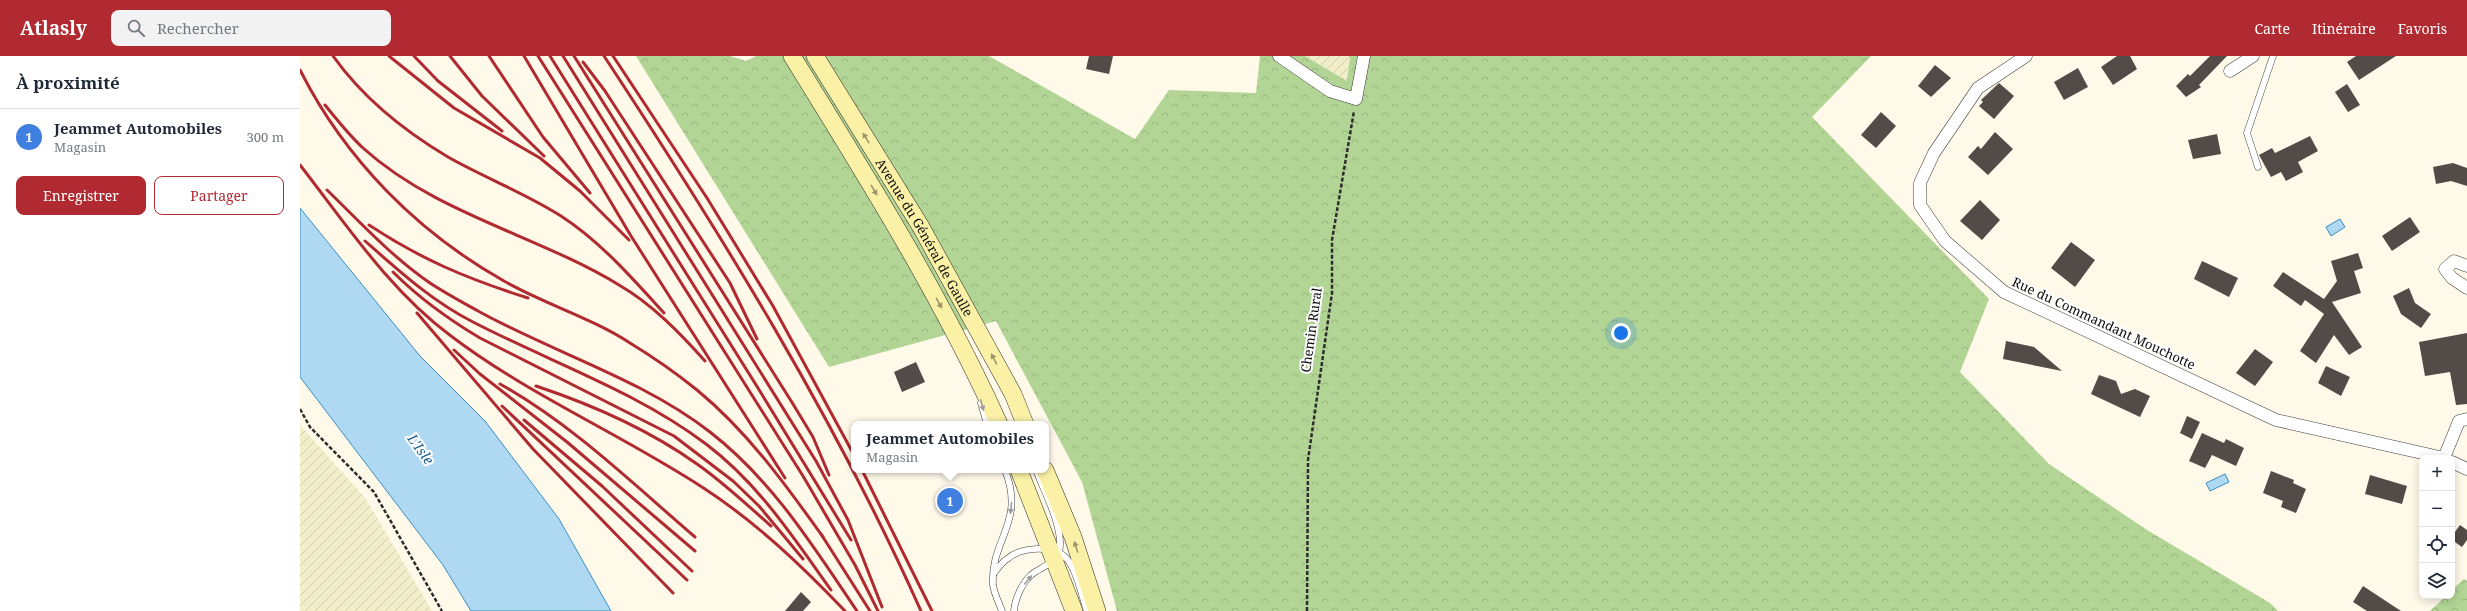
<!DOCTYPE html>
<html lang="fr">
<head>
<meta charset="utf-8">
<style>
	:root { --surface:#fff; --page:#f2f2f3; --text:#1f2937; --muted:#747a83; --line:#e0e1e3; --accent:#b12a31 }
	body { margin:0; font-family:"Noto Serif",serif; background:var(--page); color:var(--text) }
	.controls { position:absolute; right:12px; bottom:12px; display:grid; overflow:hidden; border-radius:8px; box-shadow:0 2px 10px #0003 }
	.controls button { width:36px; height:36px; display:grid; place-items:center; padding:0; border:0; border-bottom:1px solid var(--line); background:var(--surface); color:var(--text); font:20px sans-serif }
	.you { position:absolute; left:1321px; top:277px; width:14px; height:14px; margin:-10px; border:3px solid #fff; border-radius:50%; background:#1a73e8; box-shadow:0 0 0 6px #1a73e833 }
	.badge { display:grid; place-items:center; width:26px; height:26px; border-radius:50%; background:var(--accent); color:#fff; font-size:13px; font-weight:700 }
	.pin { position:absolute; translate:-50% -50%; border:2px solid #fff; box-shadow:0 1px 4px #0006 }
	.popup { position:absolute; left:551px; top:365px; width:198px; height:52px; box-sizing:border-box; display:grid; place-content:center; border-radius:8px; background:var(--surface); filter:drop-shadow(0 1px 3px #0005); font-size:13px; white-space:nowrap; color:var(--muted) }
	.popup b { font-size:15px; color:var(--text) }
	.popup::after { content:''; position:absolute; left:50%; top:100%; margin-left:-8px; border:8px solid transparent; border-top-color:var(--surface) }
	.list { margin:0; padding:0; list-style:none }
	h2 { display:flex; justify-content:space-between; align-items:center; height:52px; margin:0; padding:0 16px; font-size:17px }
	h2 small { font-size:13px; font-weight:400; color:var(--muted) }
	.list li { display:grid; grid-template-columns:26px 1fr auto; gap:12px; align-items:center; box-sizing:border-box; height:56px; padding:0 16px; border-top:1px solid var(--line) }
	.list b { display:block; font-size:15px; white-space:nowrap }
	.list p { margin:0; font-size:13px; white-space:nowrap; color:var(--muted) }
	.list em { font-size:13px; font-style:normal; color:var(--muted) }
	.actions { display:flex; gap:8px; padding:12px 16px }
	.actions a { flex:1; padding:9px 0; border:1px solid var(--accent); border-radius:8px; text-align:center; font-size:14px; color:var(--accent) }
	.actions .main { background:var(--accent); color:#fff }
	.icon { flex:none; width:22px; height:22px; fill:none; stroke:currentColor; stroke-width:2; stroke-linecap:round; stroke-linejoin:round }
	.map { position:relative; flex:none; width:2167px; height:555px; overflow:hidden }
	header { display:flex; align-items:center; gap:24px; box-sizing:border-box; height:56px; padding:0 20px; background:var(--accent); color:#fff }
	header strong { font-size:19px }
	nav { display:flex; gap:22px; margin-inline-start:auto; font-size:14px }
	.search { width:280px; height:36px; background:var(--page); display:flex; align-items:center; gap:10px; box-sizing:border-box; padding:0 14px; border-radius:8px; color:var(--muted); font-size:15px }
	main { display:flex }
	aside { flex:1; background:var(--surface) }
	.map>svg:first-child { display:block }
</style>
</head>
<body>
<header>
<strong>Atlasly</strong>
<div class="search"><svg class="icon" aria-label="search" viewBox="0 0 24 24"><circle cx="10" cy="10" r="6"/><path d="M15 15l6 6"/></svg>Rechercher</div>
<nav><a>Carte</a><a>Itinéraire</a><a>Favoris</a></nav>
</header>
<main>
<aside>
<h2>À proximité<small></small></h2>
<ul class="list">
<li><span class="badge" style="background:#3f7fe0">1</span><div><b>Jeammet Automobiles</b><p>Magasin</p></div><em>300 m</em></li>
</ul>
<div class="actions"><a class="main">Enregistrer</a><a>Partager</a></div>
</aside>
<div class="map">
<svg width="2167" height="555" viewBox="0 0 2167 555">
	<defs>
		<pattern id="farmland-furrows" width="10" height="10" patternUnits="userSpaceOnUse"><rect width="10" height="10" fill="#f2eeca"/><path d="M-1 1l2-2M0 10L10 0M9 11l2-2" fill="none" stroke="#cecbac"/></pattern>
		<pattern id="forest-crowns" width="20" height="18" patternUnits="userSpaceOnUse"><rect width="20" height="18" fill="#b2d595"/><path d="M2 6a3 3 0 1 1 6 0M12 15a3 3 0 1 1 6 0" fill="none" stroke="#98b67f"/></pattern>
	</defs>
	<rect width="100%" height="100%" fill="#fef9e8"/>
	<g fill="url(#farmland-furrows)">
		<path d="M1005,0H1050L1047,25Z"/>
		<path d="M0,369L66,443L132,555H0Z"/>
	</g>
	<g fill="url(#forest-crowns)">
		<path d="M336,0H430L446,5L456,0H689L835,83L869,34L956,37L960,0H1005L1047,25L1050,0H1571L1512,61L1689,243L1660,316L1749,408L1847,474L1970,547L1978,555H817L782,426L696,265L529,311Z"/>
		<path d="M2164,523L2167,525V555H2130L2146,540H2152V534Z"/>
	</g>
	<g fill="#afd9f2" stroke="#3a8ec5">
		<path d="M0,152L120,300L185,365L259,463L311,555H171L143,509L0,321Z"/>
		<path d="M2040,163L2045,171L2031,180L2026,171Z"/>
		<path d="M1925,418L1929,426L1910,435L1906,427Z"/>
	</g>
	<g fill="#524b47">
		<path d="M789,0H813L809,18L786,13Z"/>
		<path d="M1817,0H1830L1837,13L1813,29L1801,11Z"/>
		<path d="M1910,0H1927L1899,29L1901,31L1886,41L1876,30L1888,18L1890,20Z"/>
		<path d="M2056,0H2096L2059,24L2047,6Z"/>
		<path d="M1635,9L1651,22L1631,41L1618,30Z"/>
		<path d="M1778,12L1788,31L1764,44L1754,26Z"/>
		<path d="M1699,27L1714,40L1694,63L1679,50L1683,46L1681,44Z"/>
		<path d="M2047,28L2060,49L2048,56L2035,36Z"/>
		<path d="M1581,56L1596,70L1576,92L1561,79Z"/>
		<path d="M1695,76L1713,93L1688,119L1668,101L1678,90L1681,93Z"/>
		<path d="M1917,78L1921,98L1893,103L1888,84Z"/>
		<path d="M2010,80L2018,95L1998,106L2003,116L1986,125L1981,116L1971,121L1959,99L1972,92L1975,97Z"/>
		<path d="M2153,107L2167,112V130L2151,125L2136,128L2133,111Z"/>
		<path d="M1680,144L1700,164L1682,184L1660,165Z"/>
		<path d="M2110,161L2120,176L2092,195L2082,180Z"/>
		<path d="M1771,186L1795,204L1775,231L1751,212Z"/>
		<path d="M2058,197L2063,212L2054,215L2061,237L2032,246L2062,291L2049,299L2034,279L2016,307L2000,295L2024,258L2005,244L2001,250L1973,230L1983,216L2024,243L2037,225L2031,205Z"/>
		<path d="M1902,205L1938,222L1929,241L1894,223Z"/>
		<path d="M2109,232L2115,247L2131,258L2121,272L2101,258L2093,240Z"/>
		<path d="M2167,277V348L2156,349L2150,316L2125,320L2119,286Z"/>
		<path d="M1706,285L1734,291L1762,315L1703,303Z"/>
		<path d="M1955,293L1973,306L1955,330L1936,317Z"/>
		<path d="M616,306L625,326L602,336L594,316Z"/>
		<path d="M2026,310L2050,321L2041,340L2018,327Z"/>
		<path d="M1799,319L1816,325L1821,338L1835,333L1850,340L1840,361L1791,338Z"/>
		<path d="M1887,360L1900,366L1892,383L1880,377Z"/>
		<path d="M1902,377L1924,387L1926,383L1944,392L1936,410L1912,399L1905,412L1889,405Z"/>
		<path d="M1971,415L1994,424L1993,427L2006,433L1996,457L1981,451L1983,445L1963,437Z"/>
		<path d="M2070,419L2107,430L2102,448L2065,438Z"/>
		<path d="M2160,469L2167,474V484L2162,491L2152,484V480Z"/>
		<path d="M2063,530L2101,555H2067L2053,546Z"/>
		<path d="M501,536L511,546L503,555H485Z"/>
	</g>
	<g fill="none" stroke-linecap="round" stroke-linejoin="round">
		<defs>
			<g id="service">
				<path d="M1958,111L1947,77L1973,0"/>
				<path d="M681,347L687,368"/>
				<path d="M694,517C698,512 702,506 707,503C721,491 754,488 767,503C777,514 782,541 787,555"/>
				<path d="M702,555C699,547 694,537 693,529C690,483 726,467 705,414"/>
				<path d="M714,555C715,543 722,527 731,519C742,510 761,506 760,487C760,465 744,435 736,414"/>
			</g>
			<g id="minor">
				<path d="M979,0L1030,35L1056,43L1064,0"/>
				<path d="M1726,0L1678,32L1634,97L1620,127V149L1645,185L1704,236L1976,364L2144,402"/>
				<path d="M1930,15L1953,0"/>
				<path d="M2167,210L2154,205L2145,213L2152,222L2167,232"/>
				<path d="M2144,402L2159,365L2167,363"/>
				<path d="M2152,406L2167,413"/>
			</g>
			<g id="secondary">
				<path d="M492,0C566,120 641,239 699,368"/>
				<path id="s1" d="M515,0L621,171L713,338L725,368"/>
				<path d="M719,414L774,555"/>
				<path d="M745,414L773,481L797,555"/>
			</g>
		</defs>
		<use href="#service" stroke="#3d3d3d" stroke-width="7"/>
		<use href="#minor" stroke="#3d3d3d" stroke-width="13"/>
		<use href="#secondary" stroke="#2c2c2c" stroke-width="18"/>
		<g stroke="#2c2c2c" stroke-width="2.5" stroke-dasharray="4 2" stroke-linecap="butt">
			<path d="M0,353L10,371L74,436L142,555"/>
			<path d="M1007,555L1008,404L1032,237V184L1054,55"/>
		</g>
		<use href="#service" stroke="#fff" stroke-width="6"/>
		<use href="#minor" stroke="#fff" stroke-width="12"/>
		<use href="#secondary" stroke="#fbf1a6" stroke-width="17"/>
		<g stroke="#b12a31" stroke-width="3">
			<path d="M33,0C63,42 104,75 148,101C185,122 225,137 261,160C301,186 332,222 364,257"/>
			<path d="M89,0L154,52L240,102L280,135L329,184"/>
			<path d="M114,0L138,25L202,75"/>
			<path d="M150,0L182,40L244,100"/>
			<path d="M189,0L243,81L290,137"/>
			<path d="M224,0L331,180L485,422"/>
			<path d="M238,0L503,420L555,509L578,555"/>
			<path d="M250,0L458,332L551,484"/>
			<path d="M263,0L516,405L548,464L582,551"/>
			<path d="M274,0L493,348L513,381L529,419"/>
			<path d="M304,0C421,178 534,360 621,555"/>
			<path d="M313,0L407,142L473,250L554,399"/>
			<path d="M283,6L305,35L430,227L457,283"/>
			<path d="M0,14C45,103 117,176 204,225C244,248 292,262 330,287C353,301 376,317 397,334C447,375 486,429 523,481"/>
			<path d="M25,49C37,64 49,79 63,92C136,158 237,179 319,229C352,248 380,277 405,305"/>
			<path d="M0,109C46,168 90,235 151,280C230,340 323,379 405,433C457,467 502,510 545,555"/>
			<path d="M27,134C60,166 92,201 130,227C145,237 162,246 178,255C254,297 342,323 410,376C473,425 513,490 557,555"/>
			<path d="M69,169C122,204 168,223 228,242"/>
			<path d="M65,185C99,215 133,246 173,266C250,306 336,335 406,388C459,428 493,481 531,534"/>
			<path d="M93,216C119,242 148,263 180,282L374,380L433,425L459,450L503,503"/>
			<path d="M117,257L233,393L373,537"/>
			<path d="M154,294L180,318L267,386L395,495"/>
			<path d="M200,328C273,369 332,427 395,481"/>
			<path d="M236,330C293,349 348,373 397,408C423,426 447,449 471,470"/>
			<path d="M202,350L387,524"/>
			<path d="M224,364L302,430L392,515"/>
			<path d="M562,414L632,555"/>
			<path d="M521,478L570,555"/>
		</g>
	</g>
	<defs><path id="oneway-solid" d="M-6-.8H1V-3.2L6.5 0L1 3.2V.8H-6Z"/></defs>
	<g fill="#9b9568">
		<use href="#oneway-solid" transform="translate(566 82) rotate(-122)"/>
		<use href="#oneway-solid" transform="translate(574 134) rotate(60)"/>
		<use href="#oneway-solid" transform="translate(639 247) rotate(61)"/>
		<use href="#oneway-solid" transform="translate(694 303) rotate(-118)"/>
		<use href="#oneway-solid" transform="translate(776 491) rotate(-107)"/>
	</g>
	<g fill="#9d9d9d">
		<use href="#oneway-solid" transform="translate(682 349) rotate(75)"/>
		<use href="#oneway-solid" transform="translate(711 452) rotate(96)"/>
		<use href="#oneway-solid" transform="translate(728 524) rotate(-50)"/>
	</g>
	<g text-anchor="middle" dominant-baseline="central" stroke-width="4" stroke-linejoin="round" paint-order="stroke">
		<g font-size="13" fill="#0a0a0a" stroke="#fff">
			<text stroke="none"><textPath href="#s1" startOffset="212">Avenue du Général de Gaulle</textPath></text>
			<text transform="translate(1804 267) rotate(25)">Rue du Commandant Mouchotte</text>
			<text transform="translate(1011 274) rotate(-82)">Chemin Rural</text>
		</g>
		<g font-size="14" font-style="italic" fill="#1b5f93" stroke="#fff">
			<text transform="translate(121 393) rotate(54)">L'Isle</text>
		</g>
	</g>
</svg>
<div class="controls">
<button>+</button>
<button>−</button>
<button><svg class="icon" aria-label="locate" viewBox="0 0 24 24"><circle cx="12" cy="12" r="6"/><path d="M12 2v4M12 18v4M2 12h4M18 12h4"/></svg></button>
<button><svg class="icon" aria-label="layers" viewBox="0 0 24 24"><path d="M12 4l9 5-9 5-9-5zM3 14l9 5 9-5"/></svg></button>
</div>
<div class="you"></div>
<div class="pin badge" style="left:650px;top:445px;background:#3f7fe0">1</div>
<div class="popup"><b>Jeammet Automobiles</b>Magasin</div>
</div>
</main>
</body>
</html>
